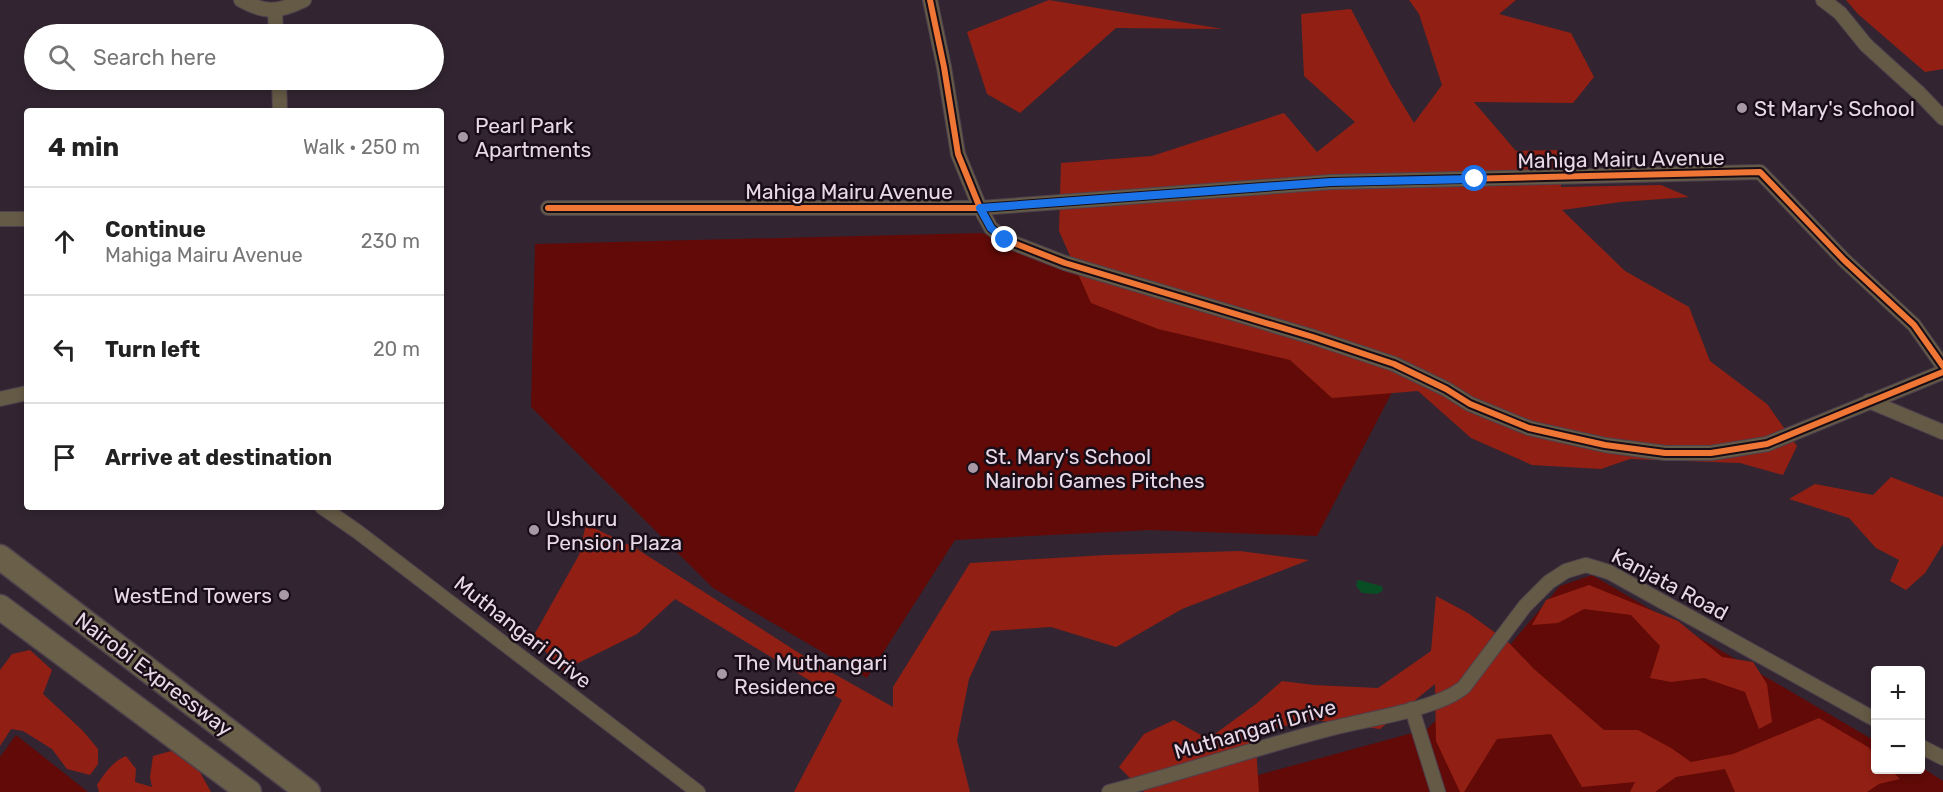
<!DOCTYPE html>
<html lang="en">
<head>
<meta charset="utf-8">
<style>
	:root { --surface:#fff; --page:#f2f2f2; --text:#222; --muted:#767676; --line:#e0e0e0 }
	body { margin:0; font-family:Rubik,sans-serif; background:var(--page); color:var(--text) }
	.controls { position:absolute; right:18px; bottom:18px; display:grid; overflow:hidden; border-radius:6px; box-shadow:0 3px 9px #0003 }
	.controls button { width:54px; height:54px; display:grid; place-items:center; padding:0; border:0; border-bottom:2px solid var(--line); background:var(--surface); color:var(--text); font:30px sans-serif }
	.stop { position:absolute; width:18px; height:18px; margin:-14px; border:4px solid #1a73e8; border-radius:50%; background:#fff }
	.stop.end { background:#1a73e8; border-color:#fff; box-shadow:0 2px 6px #0008 }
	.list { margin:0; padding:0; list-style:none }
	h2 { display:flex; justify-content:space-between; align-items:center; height:78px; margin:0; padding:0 24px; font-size:26px }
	h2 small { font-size:20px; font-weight:400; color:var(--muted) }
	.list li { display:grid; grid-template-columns:39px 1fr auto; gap:18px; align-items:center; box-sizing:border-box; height:108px; padding:0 24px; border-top:2px solid var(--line) }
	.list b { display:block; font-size:22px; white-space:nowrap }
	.list p { margin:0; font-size:20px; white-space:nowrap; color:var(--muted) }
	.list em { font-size:20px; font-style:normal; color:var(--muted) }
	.icon { flex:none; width:33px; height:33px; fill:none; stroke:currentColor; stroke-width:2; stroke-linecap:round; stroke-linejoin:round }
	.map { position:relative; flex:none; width:1943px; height:792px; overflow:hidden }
	.search { position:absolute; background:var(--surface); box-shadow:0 3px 9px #0003; left:24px; top:24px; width:420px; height:66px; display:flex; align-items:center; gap:15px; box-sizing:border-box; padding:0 21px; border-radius:33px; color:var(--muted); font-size:22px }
	.panel { position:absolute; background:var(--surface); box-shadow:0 3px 9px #0003; left:24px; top:108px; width:420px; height:402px; border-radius:6px }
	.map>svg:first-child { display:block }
</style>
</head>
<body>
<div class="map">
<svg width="1943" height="792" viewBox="0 0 1943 792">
	<rect width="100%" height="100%" fill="#322531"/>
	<g fill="#610a07">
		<path d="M981,233L1412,354L1317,536L1150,530L955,540L867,678L713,588L531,407L535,244Z"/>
		<path d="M1592,575L1875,741L1876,770H1920L1921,767L1943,781V792H1196L1427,729L1492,666L1560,586Z"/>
		<path d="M16,735L88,792H0V757Z"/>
	</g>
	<g fill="#921f14">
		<path d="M1049,0L1223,29L1116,28L1020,113L987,94L967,32Z"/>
		<path d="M1409,0H1516L1499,14L1571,33L1594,77L1573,103L1474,102L1516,151L1557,150L1561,187L1661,185L1689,197L1621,202L1562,210L1625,271L1689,307L1710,361L1767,404L1797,446L1783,475L1740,463L1630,459L1601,469L1532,465L1471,438L1418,391L1332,398L1290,360L1158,329L1091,303L1059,231L1061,163L1152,156L1284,113L1317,152L1355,122L1304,76L1301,14L1351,9L1391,85L1414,123L1442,85L1419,14Z"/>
		<path d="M1846,0H1943V69L1925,72L1858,14Z"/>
		<path d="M1891,477L1943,497V544L1925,573L1906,590L1890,581L1899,560L1876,548L1849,518L1789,499L1815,484L1873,495Z"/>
		<path d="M586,524L637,549L813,662L893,707V687L970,563L1107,555L1240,551L1309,560L1182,609L1116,647L1051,627L991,631L969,679L957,740L970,792H794L842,700L675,599L637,634L562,671L533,637L579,555Z"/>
		<path d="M1589,585L1678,621L1722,657L1753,662L1767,684L1772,722L1759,729L1745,692L1704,678L1671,682L1650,678L1660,646L1631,615L1584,609L1558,623L1532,625L1546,600Z"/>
		<path d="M1436,596L1468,613L1508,642L1534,669L1604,730H1638L1671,748L1691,762L1733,754L1819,718L1868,747L1875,754L1876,770H1891L1900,779L1879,784L1867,792H1735L1725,769L1676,777L1655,792H1630L1635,782L1582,787L1551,734L1497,739L1464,792H1460L1436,741L1435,684L1380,729L1315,720L1255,732L1259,792H1144L1119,767L1144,734L1174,720L1208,739L1256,704L1282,681L1314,685L1378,688L1431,651Z"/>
		<path d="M30,650L52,670L43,694L83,731L98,749V764L90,775L67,769L52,749L23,731L11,729L0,746V670L12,654Z"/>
		<path d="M175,750L196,765L211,792H99L97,785C105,773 112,762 126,756L136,769L135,782L152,787L150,777L153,756Z"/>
	</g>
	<path fill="#094d25" d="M1359,580L1381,586L1383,588L1382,591L1377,594L1362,593L1356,586L1357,581Z"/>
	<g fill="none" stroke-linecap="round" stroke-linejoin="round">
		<defs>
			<g id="street">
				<path d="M241,0C266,14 279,12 304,0"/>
				<path d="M930,0L944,67L958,154L980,208L991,228L1006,240L1065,263L1313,337L1394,364L1446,389L1470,404L1529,428L1605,445L1665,453H1711L1767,444L1943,372"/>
				<path d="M1823,0L1840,13L1866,45L1920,94L1943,118"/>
				<path d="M275,11L276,34"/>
				<path d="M279,80L280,111"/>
				<path d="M548,208H980L1331,182L1760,172L1844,260L1914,325L1943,366"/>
				<path d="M0,219H27"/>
				<path d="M0,399L27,393"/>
				<path d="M1869,401L1943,432"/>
				<path d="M322,507L358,532L698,792"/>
				<path d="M1412,709L1438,792"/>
				<path d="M1920,746L1943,758"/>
				<path d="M1109,792C1181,773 1253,749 1325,730C1361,720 1437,710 1464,687L1525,606L1549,582L1566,571L1586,565L1609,572L1876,720"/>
			</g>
			<g id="highway">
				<path d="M0,557L308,792"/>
				<path d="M0,607L249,792"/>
			</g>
		</defs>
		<use href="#street" stroke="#4e424d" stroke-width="16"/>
		<use href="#highway" stroke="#4e424d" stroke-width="27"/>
		<use href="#street" stroke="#655a45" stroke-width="14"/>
		<use href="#highway" stroke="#6a5f49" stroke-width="24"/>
		<defs>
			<g id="cycleway">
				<path d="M930,0L944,67L958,154L980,208L991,228L1006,240L1065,263L1313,337L1394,364L1446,389L1470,404L1529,428L1605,445L1665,453H1711L1767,444L1943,372"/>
				<path d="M548,208H980L1331,182L1760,172L1844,260L1914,325L1943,366"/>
			</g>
		</defs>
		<use href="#cycleway" stroke="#190e18" stroke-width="10"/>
		<use href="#cycleway" stroke="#f07635" stroke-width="6"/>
	</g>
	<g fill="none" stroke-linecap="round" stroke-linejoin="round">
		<path stroke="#1a73e8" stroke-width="8" d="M1005,240L991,228L980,208L1331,182L1475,179"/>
	</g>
	<g fill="#a999a7" stroke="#190e18" stroke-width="2">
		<circle cx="1742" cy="108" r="6"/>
		<circle cx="463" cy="137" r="6"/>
		<circle cx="973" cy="468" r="6"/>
		<circle cx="534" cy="530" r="6"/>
		<circle cx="284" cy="595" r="6"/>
		<circle cx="722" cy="674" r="6"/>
	</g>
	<g text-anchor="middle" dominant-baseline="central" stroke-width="5" stroke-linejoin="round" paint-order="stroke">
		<g font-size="21" fill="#e9d8e6" stroke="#190e18" text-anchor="start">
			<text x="1754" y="108">St Mary's School</text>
			<text x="475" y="125">Pearl Park<tspan x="475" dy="24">Apartments</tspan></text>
			<text x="985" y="456">St. Mary's School<tspan x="985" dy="24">Nairobi Games Pitches</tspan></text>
			<text x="546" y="518">Ushuru<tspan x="546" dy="24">Pension Plaza</tspan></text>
			<text x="272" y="595" text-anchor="end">WestEnd Towers</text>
			<text x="734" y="662">The Muthangari<tspan x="734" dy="24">Residence</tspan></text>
		</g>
		<g font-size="21" fill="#e9d8e6" stroke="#190e18">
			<text transform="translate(1621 159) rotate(-1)">Mahiga Mairu Avenue</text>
			<text x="849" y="191">Mahiga Mairu Avenue</text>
			<text transform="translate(1670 584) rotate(28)">Kanjata Road</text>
			<text transform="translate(523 632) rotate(38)">Muthangari Drive</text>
			<text transform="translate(154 674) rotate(37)">Nairobi Expressway</text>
			<text transform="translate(1255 729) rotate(-16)">Muthangari Drive</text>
		</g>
	</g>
</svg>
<div class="controls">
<button>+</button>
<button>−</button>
</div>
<div class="stop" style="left:1475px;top:179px"></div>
<div class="stop end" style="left:1005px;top:240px"></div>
<div class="search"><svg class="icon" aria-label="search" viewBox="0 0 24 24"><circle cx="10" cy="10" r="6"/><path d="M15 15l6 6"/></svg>Search here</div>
<section class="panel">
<h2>4 min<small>Walk · 250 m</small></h2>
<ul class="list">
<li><svg class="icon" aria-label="ahead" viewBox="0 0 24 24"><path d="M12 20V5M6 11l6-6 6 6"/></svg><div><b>Continue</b><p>Mahiga Mairu Avenue</p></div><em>230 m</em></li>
<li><svg class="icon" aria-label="left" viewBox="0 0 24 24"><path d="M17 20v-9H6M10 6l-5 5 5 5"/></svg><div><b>Turn left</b></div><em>20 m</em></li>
<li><svg class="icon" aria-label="arrive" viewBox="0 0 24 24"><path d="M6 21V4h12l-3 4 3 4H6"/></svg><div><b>Arrive at destination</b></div></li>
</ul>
</section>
</div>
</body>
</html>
